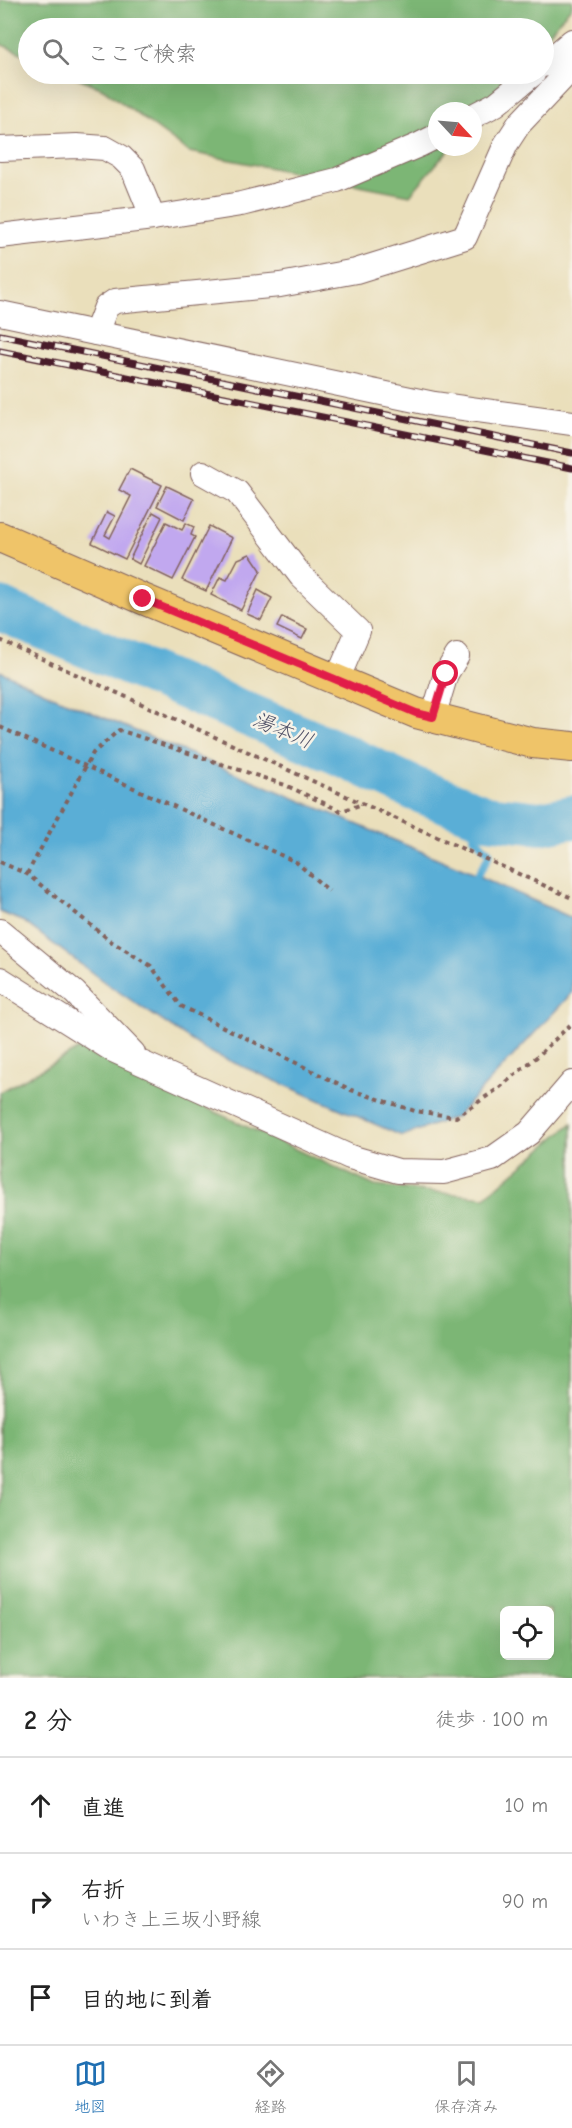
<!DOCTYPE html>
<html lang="ja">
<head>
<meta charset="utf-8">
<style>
	:root { --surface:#fff; --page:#f6f6f6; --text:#222; --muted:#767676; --line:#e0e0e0; --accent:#1f6fb2 }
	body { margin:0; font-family:"Comic Neue","Klee One",sans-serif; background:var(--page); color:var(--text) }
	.controls { position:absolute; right:18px; bottom:18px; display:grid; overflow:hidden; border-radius:9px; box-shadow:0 6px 24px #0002 }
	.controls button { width:54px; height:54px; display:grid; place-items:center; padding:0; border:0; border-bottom:2px solid var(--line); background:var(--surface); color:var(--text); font:30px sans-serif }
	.compass { position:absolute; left:428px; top:102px; width:54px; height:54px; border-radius:50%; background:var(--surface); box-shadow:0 6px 24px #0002; rotate:116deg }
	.stop { position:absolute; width:18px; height:18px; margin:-14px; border:4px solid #e11d48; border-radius:50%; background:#fff }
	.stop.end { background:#e11d48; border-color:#fff; box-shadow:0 2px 6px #0008 }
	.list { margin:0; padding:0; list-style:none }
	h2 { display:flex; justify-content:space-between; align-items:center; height:78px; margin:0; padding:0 24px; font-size:26px }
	h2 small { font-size:20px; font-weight:400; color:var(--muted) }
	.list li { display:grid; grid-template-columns:39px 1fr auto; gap:18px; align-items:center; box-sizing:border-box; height:96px; padding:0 24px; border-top:2px solid var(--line) }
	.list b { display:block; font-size:22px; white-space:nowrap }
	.list p { margin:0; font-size:20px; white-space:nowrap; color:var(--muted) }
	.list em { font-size:20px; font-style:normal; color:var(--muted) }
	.icon { flex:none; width:33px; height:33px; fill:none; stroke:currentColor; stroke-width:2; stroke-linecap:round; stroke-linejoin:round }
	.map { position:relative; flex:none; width:572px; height:1678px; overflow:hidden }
	.search { position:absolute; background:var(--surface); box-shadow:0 6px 24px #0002; left:18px; right:18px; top:18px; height:66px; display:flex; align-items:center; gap:15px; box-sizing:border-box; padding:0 21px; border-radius:33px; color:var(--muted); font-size:22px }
	.sheet { height:366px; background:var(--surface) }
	nav { display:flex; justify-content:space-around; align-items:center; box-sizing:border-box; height:84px; border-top:2px solid var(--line); background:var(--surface); font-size:16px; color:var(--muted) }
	nav a { display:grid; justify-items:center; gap:3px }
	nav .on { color:var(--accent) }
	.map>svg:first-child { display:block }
</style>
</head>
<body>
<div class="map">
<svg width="572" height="1678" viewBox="0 0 572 1678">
	<rect width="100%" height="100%" fill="#f7f3e8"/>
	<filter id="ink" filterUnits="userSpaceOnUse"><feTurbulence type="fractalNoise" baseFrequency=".0167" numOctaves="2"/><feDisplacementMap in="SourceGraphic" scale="12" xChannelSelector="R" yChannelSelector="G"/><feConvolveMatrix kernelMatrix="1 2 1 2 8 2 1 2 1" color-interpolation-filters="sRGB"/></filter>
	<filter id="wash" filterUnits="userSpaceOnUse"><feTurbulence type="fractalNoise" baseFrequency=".008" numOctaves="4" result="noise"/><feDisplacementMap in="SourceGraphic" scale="24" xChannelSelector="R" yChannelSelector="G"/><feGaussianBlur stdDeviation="1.35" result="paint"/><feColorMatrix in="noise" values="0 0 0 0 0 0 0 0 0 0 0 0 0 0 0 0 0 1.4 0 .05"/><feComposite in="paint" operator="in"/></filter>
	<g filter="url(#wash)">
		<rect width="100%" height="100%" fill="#eadfbb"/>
		<g fill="#7bb674" stroke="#626a50" stroke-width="1.5" fill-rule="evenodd">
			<path d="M0,0H572V6L544,39V28H28V56L0,44Z"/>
			<path d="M69,74H514L473,122V111H437V147H451L410,195L189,152L103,89Z"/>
			<path d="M79,1049L375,1186L485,1197L572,1123V1678H0V1092ZM550,1610V1656H504V1610Z"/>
		</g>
		<path fill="#5aaed6" stroke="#526680" stroke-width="1.5" d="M0,671L55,697L477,875L572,918V993L456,1117L402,1136L207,1051L107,984L24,922L0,912Z"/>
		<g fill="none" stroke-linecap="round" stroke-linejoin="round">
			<path stroke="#5aaed6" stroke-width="8" d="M472,882L484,865L490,853L474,837L486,817"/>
			<path stroke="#5aaed6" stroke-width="44" d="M0,609L338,753L415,789L486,817L540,823L572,817"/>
		</g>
		<g id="blocks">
			<g fill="#c1a8ef">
				<path d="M130,469L162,485L125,559L92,543L107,512L115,516L105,535L110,538L131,496L119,490Z"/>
				<path d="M167,486L194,499L184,520L157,506Z"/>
				<path d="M153,512L162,517L139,564L130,559Z"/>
				<path d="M166,522L182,530L186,523L194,527L191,535L195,537L173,580L144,566Z"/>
				<path d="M209,526L232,538L206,591L182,580Z"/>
				<path d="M250,554L261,570L241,610L211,595L220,577L227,580L238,559Z"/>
				<path d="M258,590L272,598L261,620L247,614Z"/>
				<path d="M282,617L307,629L302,639L277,627Z"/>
			</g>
		</g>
	</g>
	<g filter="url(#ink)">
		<use href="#blocks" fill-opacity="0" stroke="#82625d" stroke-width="1.5"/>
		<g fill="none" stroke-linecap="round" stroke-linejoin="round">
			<defs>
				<g id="minor">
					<path d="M544,65L572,41"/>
					<path d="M473,116L496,104L533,74"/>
					<path d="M0,149L77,146L105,148L121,157L133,169L153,218"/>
					<path d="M0,236L153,218L241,204L337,180L419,145L437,136"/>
					<path d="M0,313L434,404L572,423"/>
					<path d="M96,333L106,307L115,301L280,285L356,271L465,237L506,144L519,124L572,68"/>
					<path d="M203,473L237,492L301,576L358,631L337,680"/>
					<path d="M433,717L446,674L457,656"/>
					<path d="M0,931L75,993L133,1053"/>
					<path d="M0,979L113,1050L350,1157L398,1171L444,1172L492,1159L529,1133L572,1083"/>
				</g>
				<path id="major" d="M0,537L143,599L416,713L533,743L572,747"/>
			</defs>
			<use href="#minor" stroke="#82625d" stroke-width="26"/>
			<use href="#major" stroke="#82625d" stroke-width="32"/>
			<g stroke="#82625d" stroke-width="4" stroke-dasharray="4.5 4.5" stroke-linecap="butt">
				<path d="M0,640L572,898"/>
				<path d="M0,727L296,862L329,891"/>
				<path d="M0,862L27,874L112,942L151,966L181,1006L351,1090L415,1111L456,1117L499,1088L539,1055L572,1023"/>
				<path d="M27,874L93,753L119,730L285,785L341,811L363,804"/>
			</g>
			<use href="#minor" stroke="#fff" stroke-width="24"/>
			<use href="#major" stroke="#efc469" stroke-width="30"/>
			<defs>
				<g id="rail">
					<path d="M0,335L572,453"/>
					<path d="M0,351L572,468"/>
				</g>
			</defs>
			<use href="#rail" stroke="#4a1f2b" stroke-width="7"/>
			<use href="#rail" stroke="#f7f3e8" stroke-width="4.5" stroke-dasharray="14" stroke-linecap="butt"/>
		</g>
	</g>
	<g fill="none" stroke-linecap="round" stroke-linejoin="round" filter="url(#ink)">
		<path stroke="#e11d48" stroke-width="8" d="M143,599L416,713L433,717L446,674"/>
	</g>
	<g text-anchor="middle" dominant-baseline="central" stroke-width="5" stroke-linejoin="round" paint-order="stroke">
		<g font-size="21" font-style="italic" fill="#505167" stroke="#f7f3e8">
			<text transform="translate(283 730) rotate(23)">湯本川</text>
		</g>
	</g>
</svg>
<div class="controls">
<button><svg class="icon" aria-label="locate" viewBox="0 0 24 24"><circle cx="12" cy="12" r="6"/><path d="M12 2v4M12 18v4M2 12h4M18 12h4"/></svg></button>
</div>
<svg class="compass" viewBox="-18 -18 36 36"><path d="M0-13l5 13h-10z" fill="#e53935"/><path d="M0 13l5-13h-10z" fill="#767676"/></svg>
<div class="stop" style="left:446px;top:674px"></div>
<div class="stop end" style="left:143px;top:599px"></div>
<div class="search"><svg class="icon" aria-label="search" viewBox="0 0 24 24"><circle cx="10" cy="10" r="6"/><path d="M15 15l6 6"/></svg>ここで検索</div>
</div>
<section class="sheet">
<h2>2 分<small>徒歩 · 100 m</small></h2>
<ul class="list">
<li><svg class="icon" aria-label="ahead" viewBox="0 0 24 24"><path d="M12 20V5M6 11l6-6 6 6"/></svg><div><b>直進</b></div><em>10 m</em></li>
<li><svg class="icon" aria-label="right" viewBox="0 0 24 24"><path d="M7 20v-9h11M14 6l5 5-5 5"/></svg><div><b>右折</b><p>いわき上三坂小野線</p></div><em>90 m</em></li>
<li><svg class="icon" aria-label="arrive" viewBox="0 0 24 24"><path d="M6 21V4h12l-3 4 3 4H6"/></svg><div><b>目的地に到着</b></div></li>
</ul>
</section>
<nav>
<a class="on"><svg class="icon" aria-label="map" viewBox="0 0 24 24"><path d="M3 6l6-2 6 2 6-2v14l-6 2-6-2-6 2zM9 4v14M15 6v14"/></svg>地図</a>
<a><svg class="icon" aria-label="directions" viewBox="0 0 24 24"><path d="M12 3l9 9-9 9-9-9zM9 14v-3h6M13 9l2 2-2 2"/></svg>経路</a>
<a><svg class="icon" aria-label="saved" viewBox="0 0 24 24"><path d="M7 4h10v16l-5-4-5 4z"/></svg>保存済み</a>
</nav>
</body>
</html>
